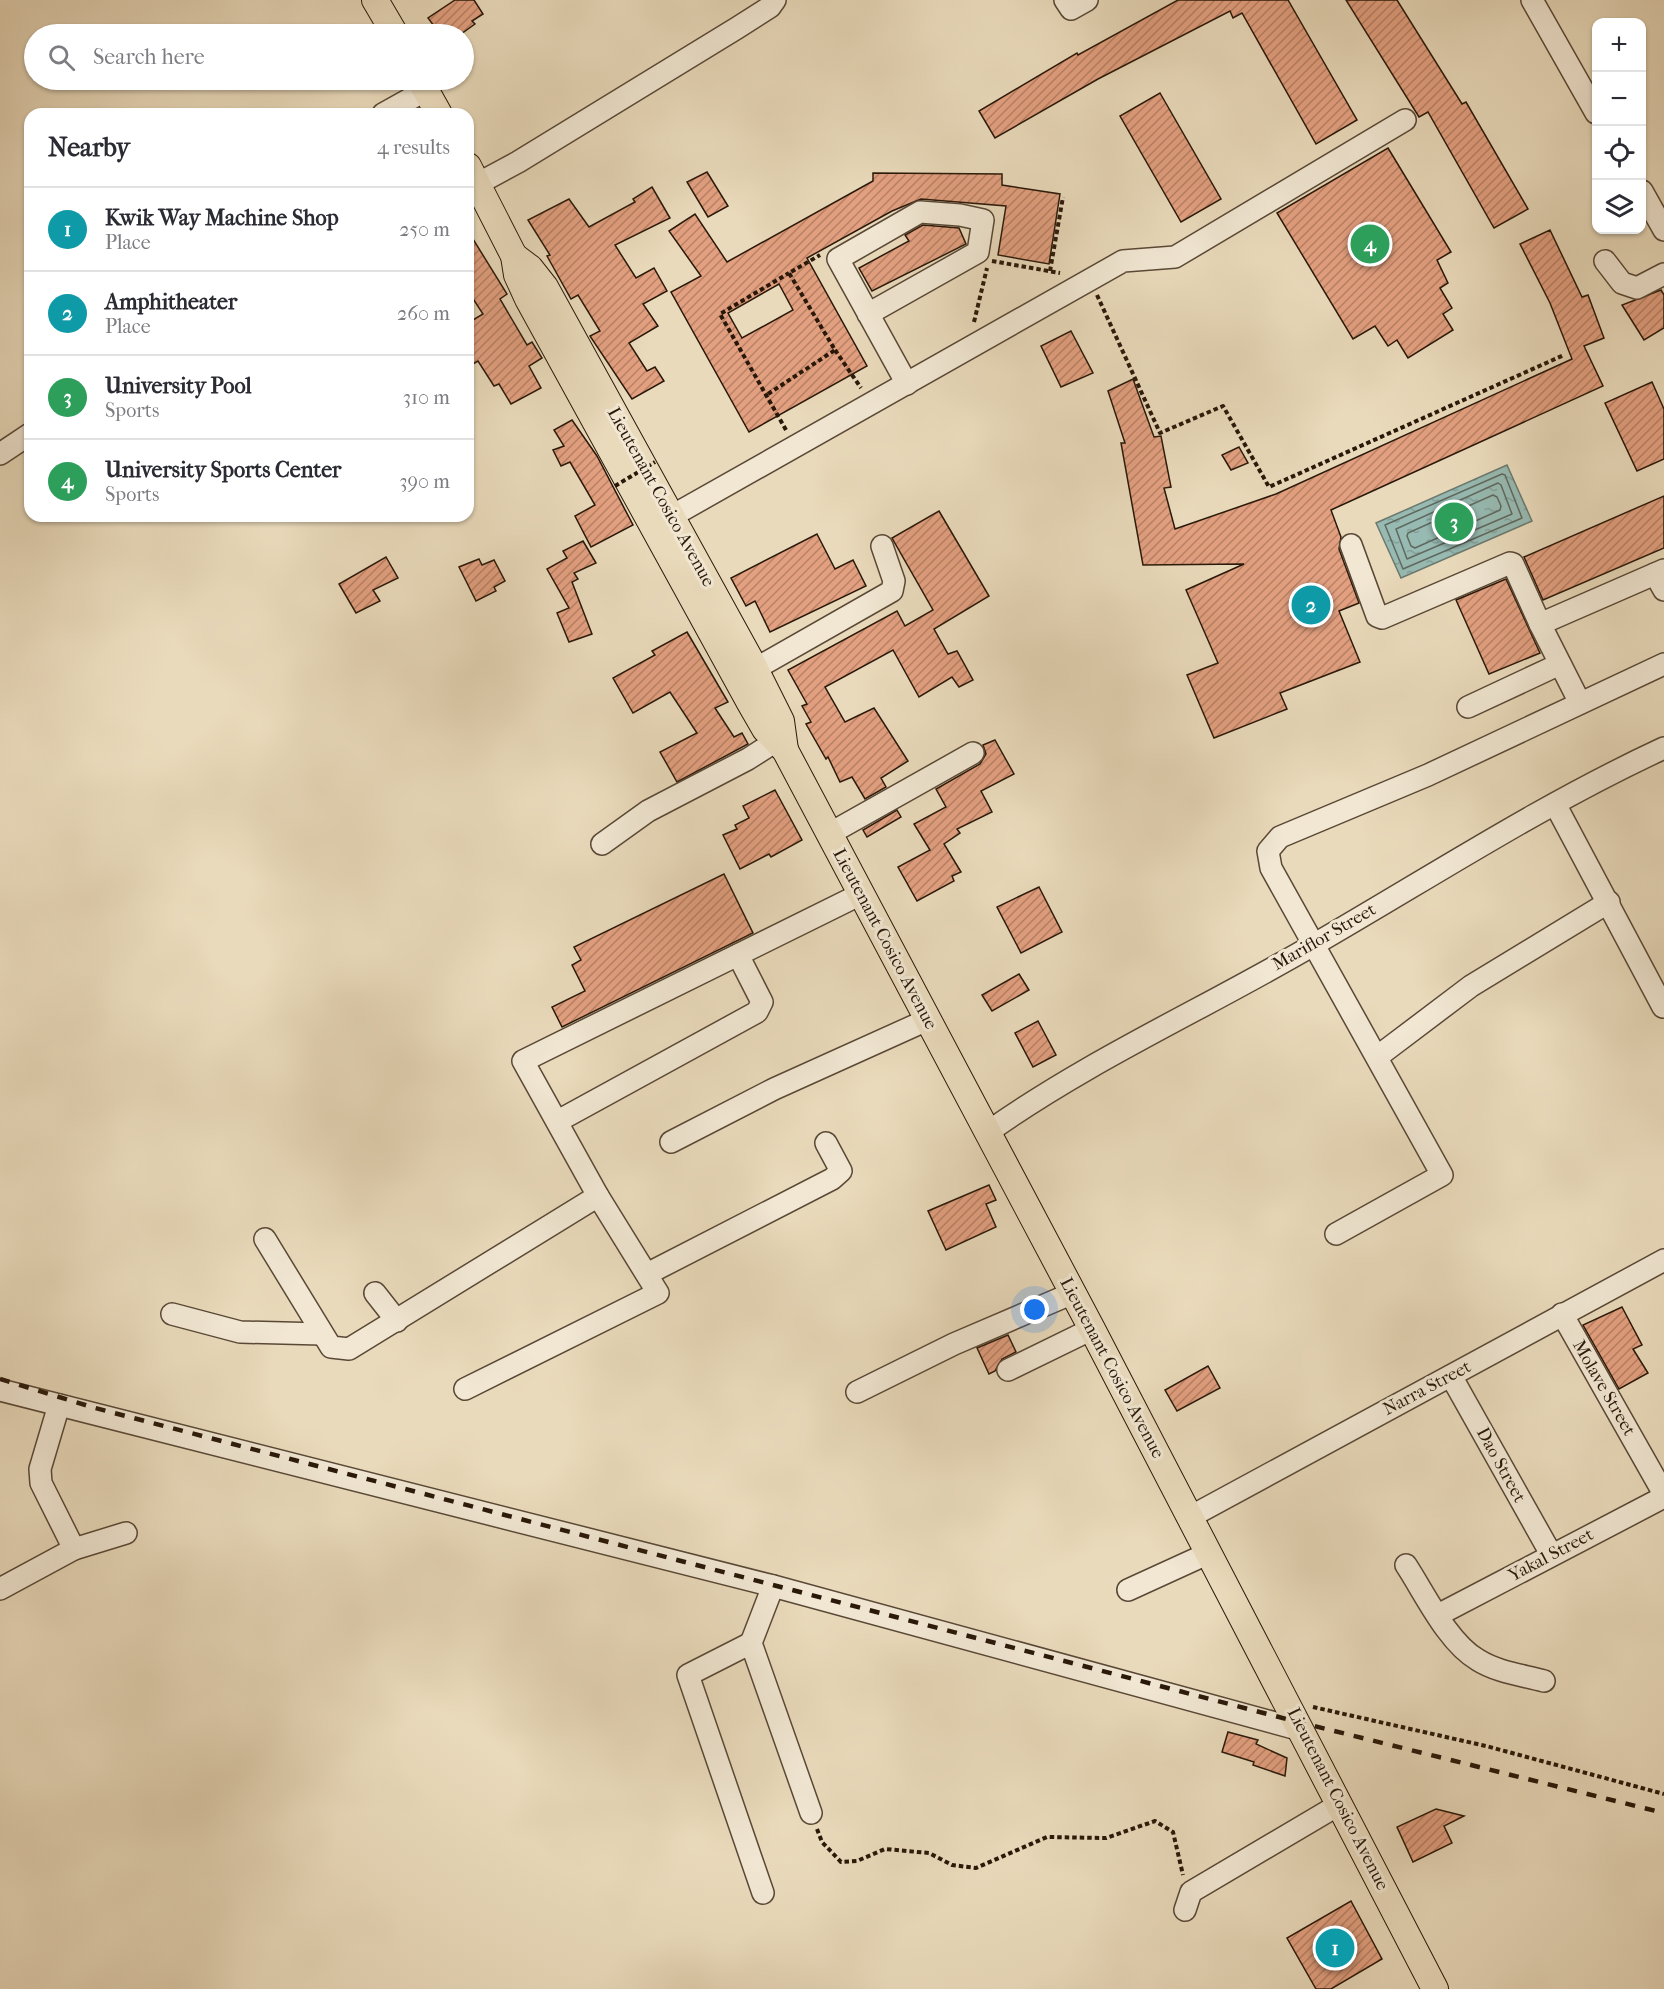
<!DOCTYPE html>
<html lang="en">
<head>
<meta charset="utf-8">
<style>
	:root { --surface:#fff; --page:#f7f7f7; --text:#2b2b33; --muted:#7c7c81; --line:#e1e1e2; --accent:#0b8043 }
	body { margin:0; font-family:"IM FELL French Canon",serif; background:var(--page); color:var(--text) }
	.controls { position:absolute; right:18px; top:18px; display:grid; overflow:hidden; border-radius:12px; box-shadow:0 2px 4px #0004 }
	.controls button { width:54px; height:54px; display:grid; place-items:center; padding:0; border:0; border-bottom:2px solid var(--line); background:var(--surface); color:var(--text); font:30px sans-serif }
	.you { position:absolute; left:1035px; top:1310px; width:21px; height:21px; margin:-15px; border:4px solid #fff; border-radius:50%; background:#1a73e8; box-shadow:0 0 0 9px #1a73e833 }
	.badge { display:grid; place-items:center; width:39px; height:39px; border-radius:50%; background:var(--accent); color:#fff; font-size:20px; font-weight:700 }
	.pin { position:absolute; translate:-50% -50%; border:3px solid #fff; box-shadow:0 2px 6px #0006 }
	.list { margin:0; padding:0; list-style:none }
	h2 { display:flex; justify-content:space-between; align-items:center; height:78px; margin:0; padding:0 24px; font-size:26px }
	h2 small { font-size:20px; font-weight:400; color:var(--muted) }
	.list li { display:grid; grid-template-columns:39px 1fr auto; gap:18px; align-items:center; box-sizing:border-box; height:84px; padding:0 24px; border-top:2px solid var(--line) }
	.list b { display:block; font-size:22px; white-space:nowrap }
	.list p { margin:0; font-size:20px; white-space:nowrap; color:var(--muted) }
	.list em { font-size:20px; font-style:normal; color:var(--muted) }
	.icon { flex:none; width:33px; height:33px; fill:none; stroke:currentColor; stroke-width:2; stroke-linecap:round; stroke-linejoin:round }
	.map { position:relative; flex:none; width:1664px; height:1989px; overflow:hidden }
	.search { position:absolute; background:var(--surface); box-shadow:0 2px 4px #0004; left:24px; top:24px; width:450px; height:66px; display:flex; align-items:center; gap:15px; box-sizing:border-box; padding:0 21px; border-radius:33px; color:var(--muted); font-size:22px }
	.panel { position:absolute; background:var(--surface); box-shadow:0 2px 4px #0004; left:24px; top:108px; width:450px; height:414px; border-radius:18px }
	.map>svg:first-child { display:block }
</style>
</head>
<body>
<div class="map">
<svg width="1664" height="1989" viewBox="0 0 1664 1989">
	<defs>
		<pattern id="water-ripples" width="26" height="14" patternUnits="userSpaceOnUse" patternTransform="scale(1.5)"><rect width="26" height="14" fill="#97bab2"/><path d="M2 4q2-2 4 0t4 0M15 11q2-2 4 0t4 0" fill="none" stroke="#829f98"/></pattern>
		<pattern id="building-hatch" width="6" height="6" patternUnits="userSpaceOnUse" patternTransform="scale(1.5)"><rect width="6" height="6" fill="#e3a080"/><path d="M-1 1l2-2M0 6l6-6M5 7l2-2" fill="none" stroke="#b88167"/></pattern>
	</defs>
	<rect width="100%" height="100%" fill="#e9dabb"/>
	<filter id="stains"><feTurbulence type="fractalNoise" baseFrequency=".00333" numOctaves="4"/><feColorMatrix values="0 0 0 0 .2 0 0 0 0 .09 0 0 0 0 .02 0 0 0 .5 -.17"/></filter>
	<radialGradient id="worn" r=".72"><stop offset=".6" stop-color="#630" stop-opacity="0"/><stop offset="1" stop-color="#630" stop-opacity=".3"/></radialGradient>
	<path fill="url(#water-ripples)" stroke="#6b796e" stroke-width="1.5" d="M1507,465L1532,521L1401,578L1376,523Z"/>
	<g fill="none" stroke-linecap="round" stroke-linejoin="round">
		<g stroke="#60695e" stroke-width="1.5">
			<path d="M1502,474L1505,475L1522,518L1403,569L1385,525Z"/>
			<path d="M1498,483L1501,485L1512,514L1407,559L1396,529Z"/>
			<path d="M1493,495L1497,497L1501,506L1500,510L1415,548L1411,546L1407,536L1408,533Z"/>
		</g>
	</g>
	<g fill="url(#building-hatch)" stroke="#291809" stroke-width="1.5" fill-rule="evenodd">
		<path d="M455,0H474L483,14L472,21L475,24L461,34H440L428,18Z"/>
		<path d="M1178,0H1288L1357,120L1316,144L1242,13L1233,18L1230,11L1098,79L995,138L979,111L1077,53L1078,55Z"/>
		<path d="M1346,0H1397L1462,104L1466,102L1528,209L1494,228L1428,112L1419,117Z"/>
		<path d="M1160,93L1221,199L1181,222L1120,116Z"/>
		<path d="M1388,148L1451,252L1437,260L1448,283L1440,288L1452,308L1443,314L1453,330L1408,358L1397,340L1388,346L1375,326L1353,339L1277,213Z"/>
		<path d="M707,172L728,206L708,217L687,182Z"/>
		<path d="M873,173L1002,174V185L1060,194L1049,264L998,255L1006,206L921,199L892,211L807,258L867,366L749,432L671,292L701,276L669,231L695,214L727,262L873,181ZM779,284L793,310L742,338L728,313Z"/>
		<path d="M652,187L670,218L615,245L636,278L654,268L667,291L643,304L658,326L629,343L647,371L655,367L664,381L632,399L590,336L600,331L578,295L571,299L547,256L550,255L528,220L569,199L589,227L635,202L633,199Z"/>
		<path d="M923,225L959,228L966,244L872,291L859,268L909,241L905,235Z"/>
		<path d="M1550,230L1582,297L1588,295L1604,338L1584,346L1603,386L1331,510L1341,537L1339,549L1359,603L1339,611L1360,662L1280,693L1287,709L1214,738L1187,675L1218,663L1186,590L1244,564L1143,565L1121,443H1125L1108,391L1133,379L1154,437L1161,436L1171,487L1164,488L1175,529L1276,494L1572,359L1550,303L1520,244Z"/>
		<path d="M468,231L507,294L500,299L527,345L532,342L542,358L529,366L541,388L511,404L499,384L494,386L478,361L468,367V323L483,314L468,291Z"/>
		<path d="M1661,290L1664,295V328L1644,340L1622,305Z"/>
		<path d="M1071,331L1093,373L1061,387L1041,346Z"/>
		<path d="M1652,382L1664,409V459L1637,471L1605,403Z"/>
		<path d="M572,420L597,456L633,525L591,547L575,516L595,505L570,462L561,466L553,450L564,446L554,430Z"/>
		<path d="M1239,447L1248,463L1231,470L1222,455Z"/>
		<path d="M1664,496V548L1543,600L1524,557Z"/>
		<path d="M939,511L989,596L934,629L948,654L957,651L973,680L959,687L952,677L919,697L893,650L825,687L845,722L874,708L908,761L881,778L886,787L865,799L852,777L840,782L828,757L826,759L806,724L811,722L802,706L807,704L788,670L897,611L905,626L933,610L892,538Z"/>
		<path d="M817,534L835,569L853,560L866,586L770,632L755,601L746,606L731,578Z"/>
		<path d="M583,541L596,563L574,573L578,579L572,582L592,634L569,642L557,613L569,608L547,569L567,558L563,551Z"/>
		<path d="M386,557L398,578L373,590L380,601L356,613L339,584Z"/>
		<path d="M479,559L482,565L494,560L505,581L494,587L496,591L476,601L459,567Z"/>
		<path d="M1506,579L1540,653L1489,674L1456,600Z"/>
		<path d="M687,632L728,702L715,708L734,737L742,733L748,744L677,782L660,752L697,733L670,692L633,713L613,678L655,655L652,651Z"/>
		<path d="M995,740L1014,774L981,791L992,812L957,829L960,833L944,844L961,872L952,876L954,881L917,901L898,867L930,850L914,824L946,807L936,789L980,764L986,754L983,745Z"/>
		<path d="M775,790L802,840L771,857L769,854L740,869L723,835L737,829L735,825L749,818L743,806Z"/>
		<path d="M897,810L901,817L867,837L863,830Z"/>
		<path d="M724,874L753,933L562,1027L552,1007L585,991L572,965L581,960L574,947Z"/>
		<path d="M1039,887L1062,932L1021,953L997,907Z"/>
		<path d="M1019,974L1029,990L992,1011L982,995Z"/>
		<path d="M1038,1021L1056,1055L1033,1067L1015,1033Z"/>
		<path d="M989,1185L996,1200L986,1204L996,1227L946,1250L928,1211Z"/>
		<path d="M1622,1307L1642,1345L1633,1349L1648,1373L1619,1389L1583,1325Z"/>
		<path d="M1008,1335L1016,1352L1002,1359L995,1371L989,1374L977,1348Z"/>
		<path d="M1208,1366L1220,1388L1177,1411L1165,1390Z"/>
		<path d="M1228,1732L1258,1740L1256,1744L1287,1758L1285,1776L1253,1765L1254,1762L1222,1752Z"/>
		<path d="M1436,1809L1464,1816L1444,1826L1452,1843L1413,1862L1397,1827Z"/>
		<path d="M1351,1901L1382,1959L1331,1989H1316L1287,1938Z"/>
	</g>
	<g fill="none" stroke-linecap="round" stroke-linejoin="round">
		<defs>
			<g id="minor">
				<path d="M1065,0L1071,9L1087,0"/>
				<path d="M1532,0L1596,113"/>
				<path d="M383,114L426,90"/>
				<path d="M468,189L518,162L737,28L770,7L775,0"/>
				<path d="M1642,191L1664,230"/>
				<path d="M1605,261L1622,283L1637,288L1664,274"/>
				<path d="M868,314L978,252L983,220L960,215L920,212L838,259L907,384"/>
				<path d="M0,454L30,434"/>
				<path d="M672,516L1123,261L1175,257L1405,120"/>
				<path d="M1351,545L1377,616L1382,618L1510,563L1513,564L1540,624L1580,703"/>
				<path d="M1655,574L1664,590"/>
				<path d="M1540,624L1664,570"/>
				<path d="M755,669L892,591L894,581L882,546"/>
				<path d="M1468,707L1560,664"/>
				<path d="M1555,804L1663,1007"/>
				<path d="M829,834L973,753"/>
				<path d="M602,844L648,811L748,759L784,736"/>
				<path d="M1377,1057L1471,986L1609,902"/>
				<path d="M558,1121L757,1012L762,1002L738,955"/>
				<path d="M988,1132C1091,1059 1206,1008 1315,944C1431,877 1543,804 1664,748"/>
				<path d="M671,1142L774,1089L927,1020"/>
				<path d="M1336,1234L1442,1175L1271,868L1268,851L1280,837L1428,775L1664,664"/>
				<path d="M265,1239L331,1347L349,1349L598,1196"/>
				<path d="M647,1274L832,1179L841,1171L826,1143"/>
				<path d="M375,1293L397,1321"/>
				<path d="M172,1314L240,1332L322,1334"/>
				<path d="M1562,1314L1664,1494"/>
				<path d="M1008,1370L1092,1329"/>
				<path d="M1451,1376L1551,1554"/>
				<path d="M465,1389L658,1293L598,1196L523,1061L861,894"/>
				<path d="M0,1390L773,1586L1301,1730"/>
				<path d="M857,1392L954,1344L1073,1293"/>
				<path d="M1190,1517L1664,1260"/>
				<path d="M74,1549L126,1533"/>
				<path d="M1406,1565C1425,1594 1448,1643 1478,1660C1497,1672 1522,1675 1544,1681"/>
				<path d="M773,1586L751,1643L811,1813"/>
				<path d="M0,1589L74,1549L41,1483L40,1469L59,1405"/>
				<path d="M1128,1590L1209,1553"/>
				<path d="M1438,1615L1664,1497"/>
				<path d="M751,1643L688,1675L763,1893"/>
				<path d="M1185,1910L1191,1892L1340,1804"/>
			</g>
			<g id="major">
				<path d="M375,0L395,34"/>
				<path d="M420,80L439,114"/>
				<path d="M468,166L514,256L517,275L528,299L750,703L765,729L785,750L1092,1329L1435,1989"/>
				<path d="M514,256L530,268L545,287L751,661L781,721L785,750"/>
			</g>
		</defs>
		<use href="#minor" stroke="#594836" stroke-width="24"/>
		<use href="#major" stroke="#291809" stroke-width="28"/>
		<g stroke="#291809" stroke-width="4" stroke-dasharray="4.5 3" stroke-linecap="butt">
			<path d="M992,261L1060,273"/>
			<path d="M1050,271L1063,197"/>
			<path d="M1097,295L1160,433L1223,406L1269,487L1564,355"/>
			<path d="M974,322L987,268"/>
			<path d="M835,350L861,388"/>
			<path d="M768,394L835,350L789,273L820,255"/>
			<path d="M786,430L720,314L789,273"/>
			<path d="M1313,1707L1486,1746L1664,1794"/>
			<path d="M817,1829L822,1842L841,1862L857,1861L885,1849L929,1853L952,1865L976,1868L1047,1837L1106,1838L1155,1821L1173,1832L1183,1875"/>
		</g>
		<use href="#minor" stroke="#f1e7d3" stroke-width="21"/>
		<use href="#major" stroke="#e9dabb" stroke-width="26"/>
		<path stroke="#291809" stroke-width="4.5" stroke-dasharray="10 10" stroke-linecap="butt" d="M0,1379L95,1408L1298,1722L1664,1813"/>
		<path stroke="#291809" stroke-width="4" stroke-dasharray="4.5 3" stroke-linecap="butt" d="M615,486L655,462"/>
	</g>
	<g text-anchor="middle" dominant-baseline="central" stroke-width="6" stroke-linejoin="round" paint-order="stroke">
		<g font-size="18" fill="#291809" stroke="#f1e7d3">
			<text transform="translate(661 497) rotate(61)">Lieutenant Cosico Avenue</text>
			<text transform="translate(1324 937) rotate(-30)">Mariflor Street</text>
			<text transform="translate(885 939) rotate(62)">Lieutenant Cosico Avenue</text>
			<text transform="translate(1112 1368) rotate(62)">Lieutenant Cosico Avenue</text>
			<text transform="translate(1427 1388) rotate(-28)">Narra Street</text>
			<text transform="translate(1604 1388) rotate(60)">Molave Street</text>
			<text transform="translate(1501 1465) rotate(61)">Dao Street</text>
			<text transform="translate(1551 1555) rotate(-28)">Yakal Street</text>
			<text transform="translate(1338 1799) rotate(63)">Lieutenant Cosico Avenue</text>
		</g>
	</g>
	<rect width="100%" height="100%" filter="url(#stains)"/>
	<rect width="100%" height="100%" fill="url(#worn)"/>
</svg>
<div class="controls">
<button>+</button>
<button>−</button>
<button><svg class="icon" aria-label="locate" viewBox="0 0 24 24"><circle cx="12" cy="12" r="6"/><path d="M12 2v4M12 18v4M2 12h4M18 12h4"/></svg></button>
<button><svg class="icon" aria-label="layers" viewBox="0 0 24 24"><path d="M12 4l9 5-9 5-9-5zM3 14l9 5 9-5"/></svg></button>
</div>
<div class="you"></div>
<div class="pin badge" style="left:1335px;top:1948px;background:#0f9aa8">1</div>
<div class="pin badge" style="left:1311px;top:605px;background:#0f9aa8">2</div>
<div class="pin badge" style="left:1454px;top:522px;background:#2e9e5b">3</div>
<div class="pin badge" style="left:1370px;top:244px;background:#2e9e5b">4</div>
<div class="search"><svg class="icon" aria-label="search" viewBox="0 0 24 24"><circle cx="10" cy="10" r="6"/><path d="M15 15l6 6"/></svg>Search here</div>
<section class="panel">
<h2>Nearby<small>4 results</small></h2>
<ul class="list">
<li><span class="badge" style="background:#0f9aa8">1</span><div><b>Kwik Way Machine Shop</b><p>Place</p></div><em>250 m</em></li>
<li><span class="badge" style="background:#0f9aa8">2</span><div><b>Amphitheater</b><p>Place</p></div><em>260 m</em></li>
<li><span class="badge" style="background:#2e9e5b">3</span><div><b>University Pool</b><p>Sports</p></div><em>310 m</em></li>
<li><span class="badge" style="background:#2e9e5b">4</span><div><b>University Sports Center</b><p>Sports</p></div><em>390 m</em></li>
</ul>
</section>
</div>
</body>
</html>
